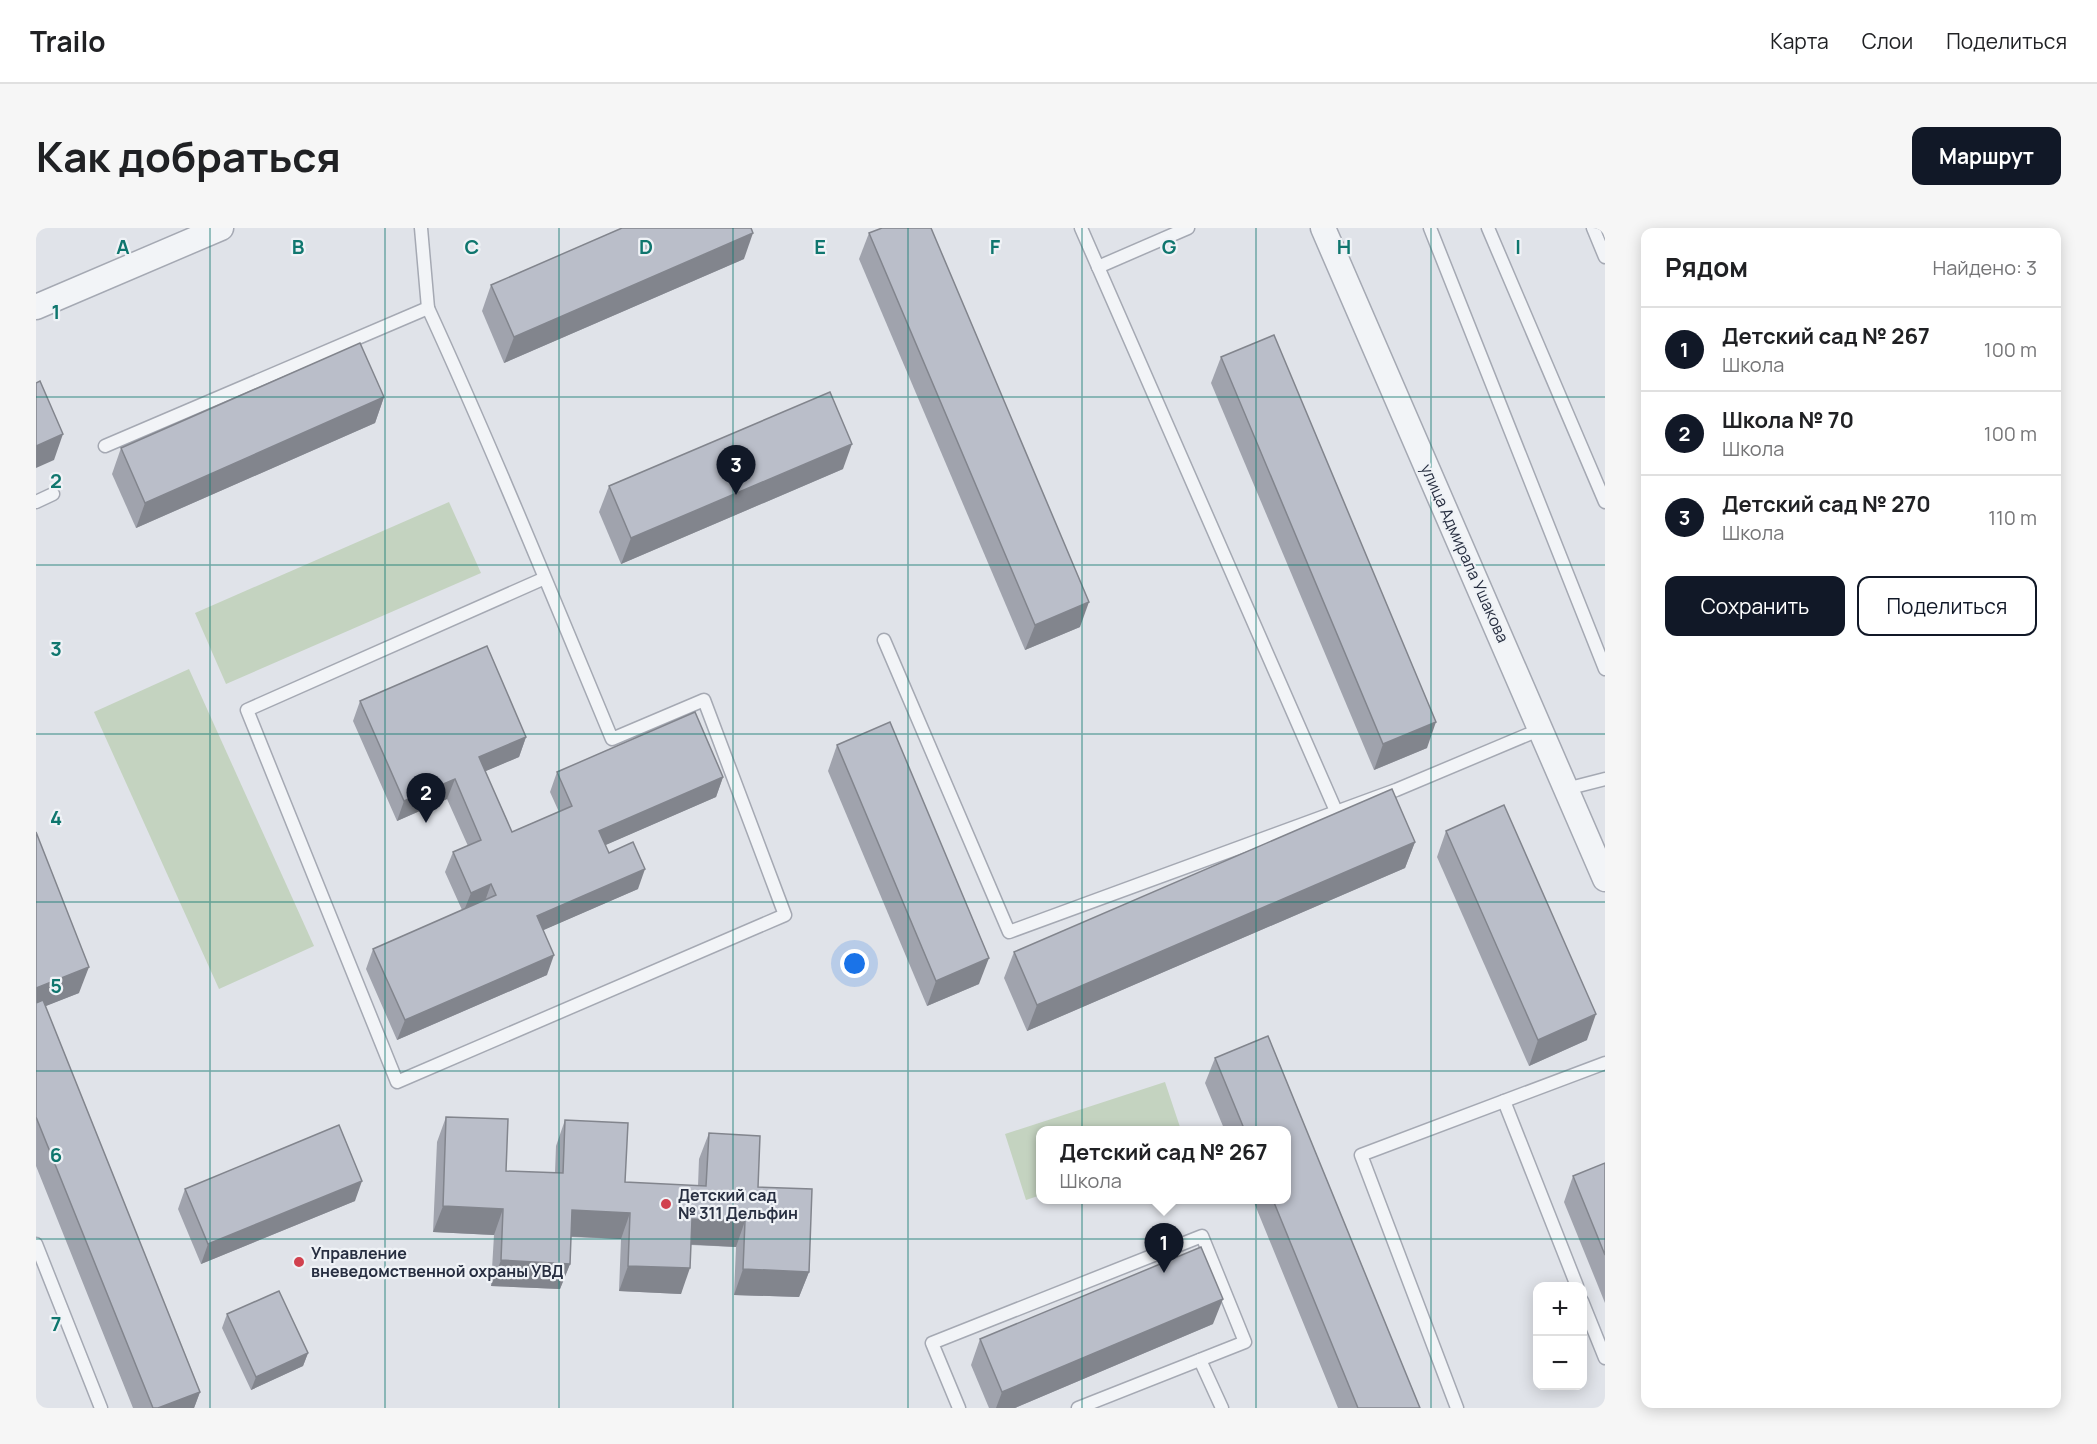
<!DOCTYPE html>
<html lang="ru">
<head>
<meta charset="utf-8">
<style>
	:root { --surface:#fff; --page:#f6f6f6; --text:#202124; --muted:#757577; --line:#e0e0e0; --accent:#111827 }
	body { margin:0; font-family:Manrope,sans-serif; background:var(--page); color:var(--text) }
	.controls { position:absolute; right:18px; bottom:18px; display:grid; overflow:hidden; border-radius:12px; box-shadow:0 3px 15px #0003 }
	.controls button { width:54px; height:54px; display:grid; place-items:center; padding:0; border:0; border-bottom:2px solid var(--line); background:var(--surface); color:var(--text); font:30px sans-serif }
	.you { position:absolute; left:819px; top:736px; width:21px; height:21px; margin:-15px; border:4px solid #fff; border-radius:50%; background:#1a73e8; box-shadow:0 0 0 9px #1a73e833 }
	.badge { display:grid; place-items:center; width:39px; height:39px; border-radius:50%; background:var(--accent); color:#fff; font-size:20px; font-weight:700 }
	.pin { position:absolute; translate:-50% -50px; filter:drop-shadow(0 2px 3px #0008) }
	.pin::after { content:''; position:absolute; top:32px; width:21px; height:18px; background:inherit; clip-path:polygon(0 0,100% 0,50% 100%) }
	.popup { position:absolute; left:1000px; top:898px; width:255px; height:78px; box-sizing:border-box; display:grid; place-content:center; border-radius:12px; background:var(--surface); filter:drop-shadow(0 2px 4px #0005); font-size:20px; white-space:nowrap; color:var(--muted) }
	.popup b { font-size:22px; color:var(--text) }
	.popup::after { content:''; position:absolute; left:50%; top:100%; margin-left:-12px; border:12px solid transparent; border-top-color:var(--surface) }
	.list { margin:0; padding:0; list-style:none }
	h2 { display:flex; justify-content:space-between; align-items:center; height:78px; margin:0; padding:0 24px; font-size:26px }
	h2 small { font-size:20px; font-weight:400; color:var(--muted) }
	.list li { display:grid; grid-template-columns:39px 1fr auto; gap:18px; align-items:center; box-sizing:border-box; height:84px; padding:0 24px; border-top:2px solid var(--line) }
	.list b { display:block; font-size:22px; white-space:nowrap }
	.list p { margin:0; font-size:20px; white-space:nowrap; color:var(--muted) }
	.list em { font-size:20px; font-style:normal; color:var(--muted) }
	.actions { display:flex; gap:12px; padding:18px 24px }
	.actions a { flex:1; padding:14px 0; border:2px solid var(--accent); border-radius:12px; text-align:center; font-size:21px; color:var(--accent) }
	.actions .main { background:var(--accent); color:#fff }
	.map { position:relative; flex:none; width:1569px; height:1180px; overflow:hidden; border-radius:12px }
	header { display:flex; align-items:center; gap:36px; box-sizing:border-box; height:84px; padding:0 30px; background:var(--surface); border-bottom:2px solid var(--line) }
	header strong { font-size:28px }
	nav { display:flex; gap:33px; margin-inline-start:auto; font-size:21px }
	.intro { display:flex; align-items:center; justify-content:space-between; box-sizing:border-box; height:144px; padding:0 36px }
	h1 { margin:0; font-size:42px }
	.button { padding:15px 27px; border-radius:12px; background:var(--accent); color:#fff; font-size:21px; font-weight:700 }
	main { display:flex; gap:36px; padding:0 36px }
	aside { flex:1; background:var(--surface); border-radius:12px; box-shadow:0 3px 15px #0003 }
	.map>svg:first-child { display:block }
</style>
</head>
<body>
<header>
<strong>Trailo</strong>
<nav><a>Карта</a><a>Слои</a><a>Поделиться</a></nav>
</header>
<div class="intro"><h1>Как добраться</h1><a class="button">Маршрут</a></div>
<main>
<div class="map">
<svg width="1569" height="1180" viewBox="0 0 1569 1180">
	<rect width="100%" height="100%" fill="#e0e3e9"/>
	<g fill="#c4d3c0">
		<path d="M413,274L445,345L190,456L159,385Z"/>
		<path d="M153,441L278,718L183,761L58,484Z"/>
		<path d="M1129,854L1145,902H1005V967L990,972L969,906Z"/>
	</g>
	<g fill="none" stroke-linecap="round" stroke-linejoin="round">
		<defs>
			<g id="service">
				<path d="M1045,0L1300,583"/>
				<path d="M1394,0L1569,441"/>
				<path d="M1452,0L1569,274"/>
				<path d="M1557,0L1569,29"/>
				<path d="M1062,39L1152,0"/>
				<path d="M392,80C457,222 516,367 576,511L668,472L749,687L361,854L211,482L509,350"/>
				<path d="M69,218L392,80L385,0"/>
				<path d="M0,274L17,266"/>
				<path d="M848,412L973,704L1360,562L1505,501"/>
				<path d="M1530,561L1569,551"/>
				<path d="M1468,873L1541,1058"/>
				<path d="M0,1016L65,1180"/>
				<path d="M1546,1073L1569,1130"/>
				<path d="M1164,1132L1186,1180"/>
				<path d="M923,1180L896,1115L1166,1008L1209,1114L1042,1180"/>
				<path d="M1421,1180L1325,927L1569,835"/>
			</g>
			<g id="minor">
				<path d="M1287,0L1569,651"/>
				<path d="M0,79L185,0"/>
			</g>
		</defs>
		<use href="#service" stroke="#a5a9b3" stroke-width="15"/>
		<use href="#minor" stroke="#a5a9b3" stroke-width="27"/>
		<use href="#service" stroke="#f2f4f7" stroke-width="12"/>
		<use href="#minor" stroke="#f2f4f7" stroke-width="24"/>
	</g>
	<g fill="#a0a3ad">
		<path d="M833,5L1044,399L989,422L823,31Z"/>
		<path d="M708,31L468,135L446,83L455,57Z"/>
		<path d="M1185,129L1391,520L1338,542L1175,155Z"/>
		<path d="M348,169L339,195L100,300L76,246L85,220Z"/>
		<path d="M807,241L585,336L563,284L573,258Z"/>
		<path d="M324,473L490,509L483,529L449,543L476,604L523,584L514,564L521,544L687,549L680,569L569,617L573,625L602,661L507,702L511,747L361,812L330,741L337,721L426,682L409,644L417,624L432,618L411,571L361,593L317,493Z"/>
		<path d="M801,517L943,756L891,778L792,543Z"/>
		<path d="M1410,603L1551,812L1493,838L1401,629Z"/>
		<path d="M0,604L43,765L9,778L164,1164L158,1180H97L0,938Z"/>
		<path d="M1379,614L1369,640L991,803L968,750L978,724Z"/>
		<path d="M1232,808L1384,1180H1302L1217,972H1251V903H1189L1169,855L1179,830Z"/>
		<path d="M410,889L470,943L519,945L520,918L529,892L589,954L662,958L663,931L673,905L722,959L773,1044L763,1069L698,1067L700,1019L655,1017L645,1066L583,1063L585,1011L535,1009L534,1036L524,1061L455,1058L458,1007L397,1004L401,914Z"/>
		<path d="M1569,935V1075L1528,974L1537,948Z"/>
		<path d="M149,961L319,973L165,1036L142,981Z"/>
		<path d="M191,1086L272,1125L267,1138L215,1162L186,1100Z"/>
		<path d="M1177,1096L979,1180H953L935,1137L944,1111Z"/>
	</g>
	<g fill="#82858d">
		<path d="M717,5L708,31L468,135L478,109Z"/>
		<path d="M348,169L339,195L100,300L109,275Z"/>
		<path d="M27,206L18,232L0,240V218Z"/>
		<path d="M816,216L807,241L585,336L595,310Z"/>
		<path d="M1053,374L1044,399L989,422L999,397Z"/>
		<path d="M1400,494L1391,520L1338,542L1347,516Z"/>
		<path d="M490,509L483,529L436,549L443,529Z"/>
		<path d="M687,549L680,569L556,623L563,603Z"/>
		<path d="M419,551L411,571L361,593L368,573Z"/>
		<path d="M1379,614L1369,640L991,803L1001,777Z"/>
		<path d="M609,641L602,661L494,708L501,688Z"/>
		<path d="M455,656L448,676L427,685L435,665Z"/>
		<path d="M518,727L511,747L361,812L369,792Z"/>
		<path d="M953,730L943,756L891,778L900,753Z"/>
		<path d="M53,739L43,765L0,782V760Z"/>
		<path d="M1560,786L1551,812L1493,838L1502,812Z"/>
		<path d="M326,953L319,973L165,1036L172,1016Z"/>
		<path d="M407,978L467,981L458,1007L397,1004Z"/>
		<path d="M536,982L594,985L585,1011L526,1008Z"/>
		<path d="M656,991L709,993L700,1019L647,1016Z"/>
		<path d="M465,1032L534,1036L524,1061L455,1058Z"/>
		<path d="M592,1038L654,1040L645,1066L583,1063Z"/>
		<path d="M707,1041L773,1044L763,1069L698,1067Z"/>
		<path d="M1187,1071L1177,1096L979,1180H960L966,1164Z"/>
		<path d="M272,1125L267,1138L215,1162L220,1149Z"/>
		<path d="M164,1164L158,1180H122Z"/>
	</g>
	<g fill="#babec9" stroke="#82858d" stroke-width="1.5">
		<path d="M586,0H715L717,5L478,109L455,57Z"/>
		<path d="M846,0H895L1053,374L999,397L833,5Z"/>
		<path d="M1238,107L1400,494L1347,516L1185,129Z"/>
		<path d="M324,115L348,169L109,275L85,220Z"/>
		<path d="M4,153L27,206L0,218V155Z"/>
		<path d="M794,164L816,216L595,310L573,258Z"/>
		<path d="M451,418L490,509L443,529L476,604L536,578L521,544L659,484L687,549L563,603L573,625L597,614L609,641L501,688L518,727L369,792L337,721L460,667L455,656L435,665L417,624L445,612L419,551L368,573L324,473Z"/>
		<path d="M854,494L953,730L900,753L801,517Z"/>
		<path d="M1356,561L1379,614L1001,777L978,724Z"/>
		<path d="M1468,577L1560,786L1502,812L1410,603Z"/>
		<path d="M0,604L53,739L0,760Z"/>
		<path d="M7,772L164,1164L122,1180H117L0,889V775Z"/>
		<path d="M1232,808L1384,1180H1322L1237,972H1251V903H1209L1179,830Z"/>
		<path d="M410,889L472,891L470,943L527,945L529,892L592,895L589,954L670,958L673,905L724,908L722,959L776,961L773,1044L707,1041L709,993L656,991L654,1040L592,1038L594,985L536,982L534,1036L465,1032L467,981L407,978Z"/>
		<path d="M303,897L326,953L172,1016L149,961Z"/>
		<path d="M1569,935V1027L1537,948Z"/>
		<path d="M1165,1019L1187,1071L966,1164L944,1111Z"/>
		<path d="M243,1063L272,1125L220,1149L191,1086Z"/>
	</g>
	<path fill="none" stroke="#0f766e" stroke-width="1.5" stroke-opacity="0.55" d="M174,0V1180M349,0V1180M523,0V1180M697,0V1180M872,0V1180M1046,0V1180M1220,0V1180M1395,0V1180M0,169H1569M0,337H1569M0,506H1569M0,674H1569M0,843H1569M0,1011H1569"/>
	<g fill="#d1414e" stroke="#eff2f6" stroke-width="2">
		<circle cx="630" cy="976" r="6"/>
		<circle cx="263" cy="1034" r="6"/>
	</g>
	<g text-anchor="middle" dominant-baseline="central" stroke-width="4.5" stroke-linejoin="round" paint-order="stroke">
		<g font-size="16" fill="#282f41" stroke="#eff2f6">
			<text transform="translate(1429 325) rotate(66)">улица Адмирала Ушакова</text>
		</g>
		<g font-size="16" font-weight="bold" fill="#282f41" stroke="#eff2f6" text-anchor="start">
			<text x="642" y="967">Детский сад<tspan x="642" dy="18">№ 311 Дельфин</tspan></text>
			<text x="275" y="1025">Управление<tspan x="275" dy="18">вневедомственной охраны УВД</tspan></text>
		</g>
	</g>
	<g font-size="20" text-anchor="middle" font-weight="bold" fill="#0f766e" stroke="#eff2f6" stroke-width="4.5" stroke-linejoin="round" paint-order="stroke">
		<text x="87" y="26">A</text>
		<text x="262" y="26">B</text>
		<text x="436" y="26">C</text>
		<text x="610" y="26">D</text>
		<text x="784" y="26">E</text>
		<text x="959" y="26">F</text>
		<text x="1133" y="26">G</text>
		<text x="1308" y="26">H</text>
		<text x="1482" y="26">I</text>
		<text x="20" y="91">1</text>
		<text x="20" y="260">2</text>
		<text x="20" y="428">3</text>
		<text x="20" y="597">4</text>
		<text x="20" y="765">5</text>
		<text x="20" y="934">6</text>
		<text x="20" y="1103">7</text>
	</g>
</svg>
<div class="controls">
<button>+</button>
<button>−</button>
</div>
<div class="you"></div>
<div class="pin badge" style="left:1128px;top:1045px">1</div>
<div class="popup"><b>Детский сад № 267</b>Школа</div>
<div class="pin badge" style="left:390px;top:595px">2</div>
<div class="pin badge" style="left:700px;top:267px">3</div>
</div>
<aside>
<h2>Рядом<small>Найдено: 3</small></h2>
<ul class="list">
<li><span class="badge">1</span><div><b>Детский сад № 267</b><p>Школа</p></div><em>100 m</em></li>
<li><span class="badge">2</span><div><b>Школа № 70</b><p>Школа</p></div><em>100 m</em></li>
<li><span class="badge">3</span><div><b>Детский сад № 270</b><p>Школа</p></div><em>110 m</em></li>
</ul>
<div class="actions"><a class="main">Сохранить</a><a>Поделиться</a></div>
</aside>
</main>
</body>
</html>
